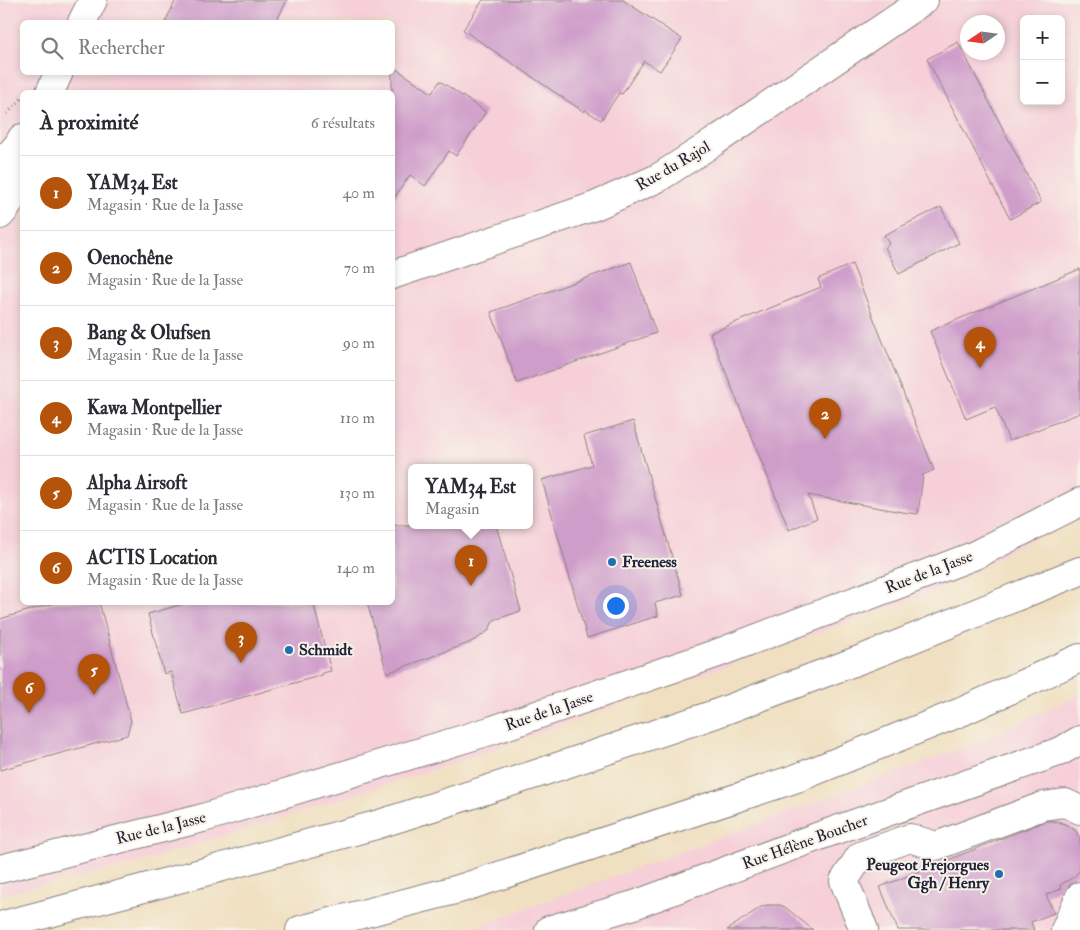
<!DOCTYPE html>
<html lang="fr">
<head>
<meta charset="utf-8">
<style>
	:root { --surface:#fff; --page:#f2f2f3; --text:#2b2b33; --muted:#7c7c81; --line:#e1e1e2; --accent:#b45309 }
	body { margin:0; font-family:"IM FELL Double Pica",serif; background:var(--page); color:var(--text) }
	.controls { position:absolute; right:15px; top:15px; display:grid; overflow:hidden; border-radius:8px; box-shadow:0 2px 8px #0003 }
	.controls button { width:45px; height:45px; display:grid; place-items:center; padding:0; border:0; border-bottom:1px solid var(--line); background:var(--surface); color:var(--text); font:25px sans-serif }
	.compass { position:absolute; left:960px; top:15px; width:45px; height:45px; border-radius:50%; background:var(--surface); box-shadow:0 2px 8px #0003; rotate:257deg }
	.you { position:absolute; left:615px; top:605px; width:18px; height:18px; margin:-12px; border:4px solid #fff; border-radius:50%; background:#1a73e8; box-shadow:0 0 0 8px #1a73e833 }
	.badge { display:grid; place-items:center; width:32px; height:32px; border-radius:50%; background:var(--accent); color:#fff; font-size:16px; font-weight:700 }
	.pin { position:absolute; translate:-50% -41px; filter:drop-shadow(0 1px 2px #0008) }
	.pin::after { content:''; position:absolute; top:26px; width:18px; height:15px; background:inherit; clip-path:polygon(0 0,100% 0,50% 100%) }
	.popup { position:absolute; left:408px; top:464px; width:125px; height:65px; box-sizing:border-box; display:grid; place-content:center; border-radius:8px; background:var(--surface); filter:drop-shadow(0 1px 4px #0005); font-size:16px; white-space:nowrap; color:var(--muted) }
	.popup b { font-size:19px; color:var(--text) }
	.popup::after { content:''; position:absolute; left:50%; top:100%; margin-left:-10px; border:10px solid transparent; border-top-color:var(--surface) }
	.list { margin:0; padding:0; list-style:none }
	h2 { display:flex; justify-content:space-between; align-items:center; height:65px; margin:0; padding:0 20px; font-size:21px }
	h2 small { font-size:16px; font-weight:400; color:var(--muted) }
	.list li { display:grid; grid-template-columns:32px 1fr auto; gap:15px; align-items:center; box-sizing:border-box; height:75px; padding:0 20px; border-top:1px solid var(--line) }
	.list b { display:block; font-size:19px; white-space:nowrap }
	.list p { margin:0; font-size:16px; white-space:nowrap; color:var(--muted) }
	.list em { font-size:16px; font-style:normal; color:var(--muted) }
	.icon { flex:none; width:28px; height:28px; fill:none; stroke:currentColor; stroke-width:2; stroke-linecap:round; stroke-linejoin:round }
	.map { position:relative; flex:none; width:1080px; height:930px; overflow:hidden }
	.search { position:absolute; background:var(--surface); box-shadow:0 2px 8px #0003; left:20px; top:20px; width:375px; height:55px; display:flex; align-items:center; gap:12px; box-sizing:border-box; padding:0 18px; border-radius:8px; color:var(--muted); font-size:19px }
	.panel { position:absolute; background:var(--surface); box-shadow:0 2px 8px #0003; left:20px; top:90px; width:375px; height:515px; border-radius:8px }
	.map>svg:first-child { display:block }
</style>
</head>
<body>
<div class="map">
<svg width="1080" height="930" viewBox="0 0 1080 930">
	<rect width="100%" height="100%" fill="#f7f3e8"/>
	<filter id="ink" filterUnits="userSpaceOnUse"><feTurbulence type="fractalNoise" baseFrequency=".02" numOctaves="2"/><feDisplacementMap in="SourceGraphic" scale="10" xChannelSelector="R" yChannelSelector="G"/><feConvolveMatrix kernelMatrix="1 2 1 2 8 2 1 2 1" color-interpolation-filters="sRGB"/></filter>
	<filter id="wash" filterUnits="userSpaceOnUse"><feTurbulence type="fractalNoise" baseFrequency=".0096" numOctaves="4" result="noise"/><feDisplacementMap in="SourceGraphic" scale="20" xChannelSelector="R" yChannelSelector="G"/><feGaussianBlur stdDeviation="1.12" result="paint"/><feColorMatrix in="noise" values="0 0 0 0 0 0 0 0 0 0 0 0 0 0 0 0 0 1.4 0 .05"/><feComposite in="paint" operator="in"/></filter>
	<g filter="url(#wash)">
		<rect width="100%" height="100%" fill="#f0e0c1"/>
		<g fill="#f6cfd9" fill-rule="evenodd">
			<path d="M0,0H1080V513L937,591L451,764L144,861L0,895ZM1024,19H1061V101H1024ZM22,22H392V72H22ZM968,22H998V52H968ZM22,92H392V602H22ZM412,467H530V525H412Z"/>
			<path d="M1080,695V930H461L479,926L971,745Z"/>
		</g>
		<g id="blocks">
			<g fill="#cf9dca">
				<path d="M176,0H287L276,22H165Z"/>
				<path d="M483,0H623L682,39L660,71L644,61L622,94L619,93L601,120L585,110L584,112L463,30Z"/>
				<path d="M958,42L1041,202L1010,219L927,59Z"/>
				<path d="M392,66L432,93L440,81L486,112L456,156L449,151L425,186L410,175L392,201Z"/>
				<path d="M941,207L959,243L899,274L885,247L889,244L884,235Z"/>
				<path d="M631,262L656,333L517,383L491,312Z"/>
				<path d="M852,264L934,470L923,475L918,514L902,512L808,495L817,518L789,530L710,333L821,287L818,279Z"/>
				<path d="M1080,269V413L1009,441L995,407L966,419L930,331Z"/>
				<path d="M633,421L683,595L655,603L658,616L587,638L542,480L592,465L584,436Z"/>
				<path d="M392,525H496L521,611L494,620L488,631L478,638L469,643L387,673L367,602H392Z"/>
				<path d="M58,602H99L131,721L127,735L0,770V619Z"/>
				<path d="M190,602H313L331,671L322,673L323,675L183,714L171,672L164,674L148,614Z"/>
				<path d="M1046,821H1052L1059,822L1067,825L1075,830L1080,838V870L1074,877L1060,885L1061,889L1046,895L1054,913L1031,922L1034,930H898L880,887Z"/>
				<path d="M767,905H780L785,907L813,930H727L761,907Z"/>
			</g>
		</g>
	</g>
	<g filter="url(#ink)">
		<use href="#blocks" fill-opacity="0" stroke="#89817e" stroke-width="1"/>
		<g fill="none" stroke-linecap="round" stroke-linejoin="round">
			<defs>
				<g id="minor">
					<path d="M82,22L93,0"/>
					<path d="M50,92L59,72"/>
					<path d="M0,157C20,173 16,199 0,215"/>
					<path d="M4,161L18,145L22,138"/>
					<path d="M392,275L595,206L658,178L714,142L924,0"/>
					<path d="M0,869L203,818L493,730L718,653L973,556L1080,502"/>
					<path d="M549,930L634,905L822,835L1061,751L1080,740"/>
					<path d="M864,930L844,881L860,856L910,838L936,846L1043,806L1065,803L1080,810"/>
					<path d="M1065,930L1080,896"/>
				</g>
				<g id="highway">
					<path d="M0,926L186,877L376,825L533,775L715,714L867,657L1080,571"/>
					<path d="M300,930L459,889L797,778L961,712L1080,658"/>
				</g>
			</defs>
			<use href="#minor" stroke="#89817e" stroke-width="30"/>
			<use href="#highway" stroke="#89817e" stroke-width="30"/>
			<path stroke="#89817e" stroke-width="3" stroke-dasharray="1 4" stroke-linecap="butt" d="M7,114L22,98"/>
			<use href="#minor" stroke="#fff" stroke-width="28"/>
			<use href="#highway" stroke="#fff" stroke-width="28"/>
		</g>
	</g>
	<g fill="#1f6fb2" stroke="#f7f3e8" stroke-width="2">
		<circle cx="612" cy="562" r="5"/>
		<circle cx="289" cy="650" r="5"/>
		<circle cx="999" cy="874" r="5"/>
	</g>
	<g text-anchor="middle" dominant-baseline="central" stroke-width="4" stroke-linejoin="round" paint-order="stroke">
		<g font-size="16" fill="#22223b" stroke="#f7f3e8">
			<text transform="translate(673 166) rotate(-30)">Rue du Rajol</text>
			<text transform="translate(929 572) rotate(-21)">Rue de la Jasse</text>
			<text transform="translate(549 711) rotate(-19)">Rue de la Jasse</text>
			<text transform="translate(161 828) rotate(-14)">Rue de la Jasse</text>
			<text transform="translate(805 842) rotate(-20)">Rue Hélène Boucher</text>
		</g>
		<g font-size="16" font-weight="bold" fill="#22223b" stroke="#f7f3e8" text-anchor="start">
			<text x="622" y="562">Freeness</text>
			<text x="299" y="650">Schmidt</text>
			<text x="989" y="865" text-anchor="end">Peugeot Frejorgues<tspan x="989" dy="18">Ggh / Henry</tspan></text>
		</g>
	</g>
</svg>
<div class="controls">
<button>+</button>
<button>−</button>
</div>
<svg class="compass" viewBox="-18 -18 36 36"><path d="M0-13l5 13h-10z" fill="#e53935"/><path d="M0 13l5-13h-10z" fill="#7c7c81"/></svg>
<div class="you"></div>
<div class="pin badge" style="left:471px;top:586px">1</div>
<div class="popup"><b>YAM34 Est</b>Magasin</div>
<div class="pin badge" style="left:825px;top:439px">2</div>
<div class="pin badge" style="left:241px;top:663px">3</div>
<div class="pin badge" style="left:980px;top:368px">4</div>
<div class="pin badge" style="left:94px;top:695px">5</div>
<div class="pin badge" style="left:29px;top:713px">6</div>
<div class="search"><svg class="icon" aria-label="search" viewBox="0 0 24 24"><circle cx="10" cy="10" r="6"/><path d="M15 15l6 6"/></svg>Rechercher</div>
<section class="panel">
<h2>À proximité<small>6 résultats</small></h2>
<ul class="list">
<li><span class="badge">1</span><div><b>YAM34 Est</b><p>Magasin · Rue de la Jasse</p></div><em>40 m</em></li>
<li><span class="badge">2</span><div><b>Oenochêne</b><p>Magasin · Rue de la Jasse</p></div><em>70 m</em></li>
<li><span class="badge">3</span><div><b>Bang &amp; Olufsen</b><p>Magasin · Rue de la Jasse</p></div><em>90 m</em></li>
<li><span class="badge">4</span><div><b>Kawa Montpellier</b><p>Magasin · Rue de la Jasse</p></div><em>110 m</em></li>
<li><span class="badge">5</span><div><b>Alpha Airsoft</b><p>Magasin · Rue de la Jasse</p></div><em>130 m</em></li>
<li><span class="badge">6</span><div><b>ACTIS Location</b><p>Magasin · Rue de la Jasse</p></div><em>140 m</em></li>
</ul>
</section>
</div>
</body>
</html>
